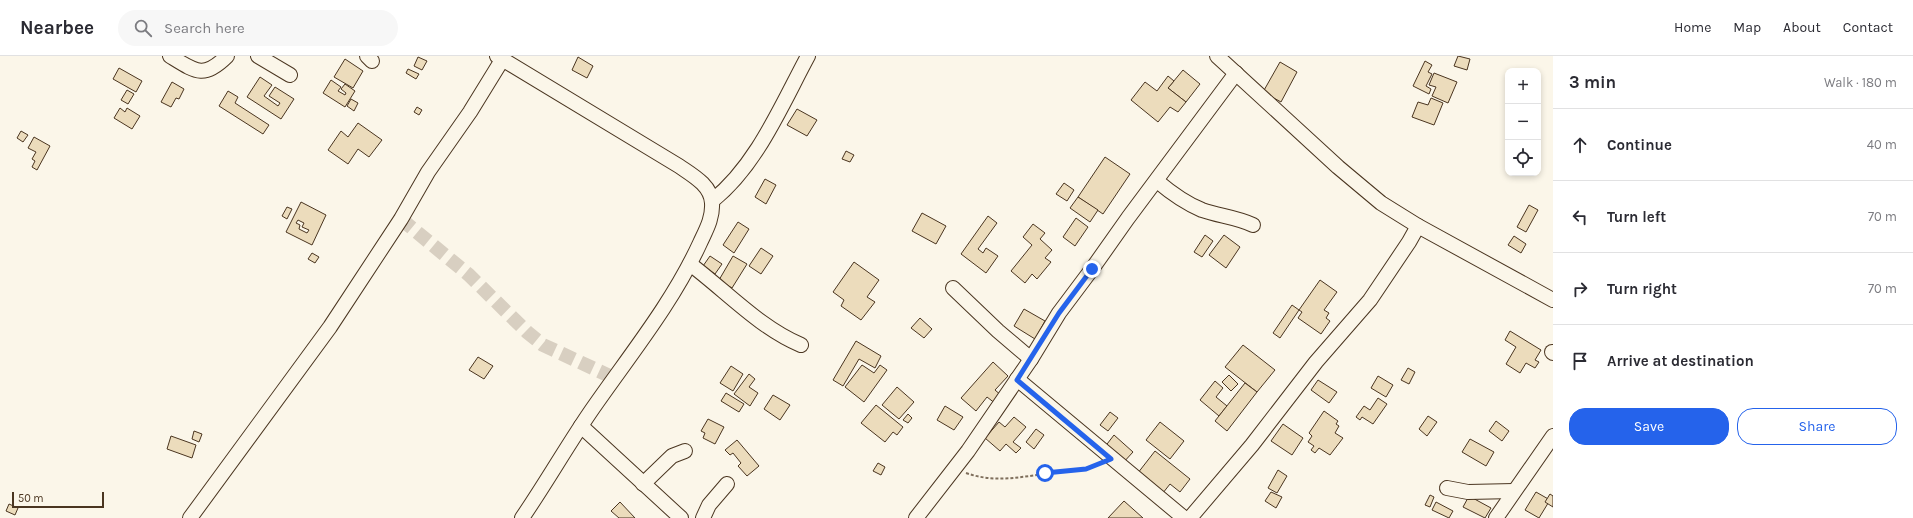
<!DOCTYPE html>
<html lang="en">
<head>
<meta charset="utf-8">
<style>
	:root { --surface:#fff; --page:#f7f7f7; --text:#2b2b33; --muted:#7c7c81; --line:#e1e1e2; --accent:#2563eb }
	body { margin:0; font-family:Karla,sans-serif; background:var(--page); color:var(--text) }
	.controls { position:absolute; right:12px; top:12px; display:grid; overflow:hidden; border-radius:8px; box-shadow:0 2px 6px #0003 }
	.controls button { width:36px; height:36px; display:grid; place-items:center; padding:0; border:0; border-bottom:1px solid var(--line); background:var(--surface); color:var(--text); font:20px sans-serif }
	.scale { position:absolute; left:12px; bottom:10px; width:92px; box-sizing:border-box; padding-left:4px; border:2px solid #4a3520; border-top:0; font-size:11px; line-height:14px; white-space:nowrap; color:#4a3520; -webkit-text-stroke:3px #fbf6e9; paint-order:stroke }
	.stop { position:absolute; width:12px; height:12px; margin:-9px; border:3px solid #2563eb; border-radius:50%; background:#fff }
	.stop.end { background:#2563eb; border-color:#fff; box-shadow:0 1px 4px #0008 }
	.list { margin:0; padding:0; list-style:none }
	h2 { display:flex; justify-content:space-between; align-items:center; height:52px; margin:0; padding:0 16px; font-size:17px }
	h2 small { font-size:13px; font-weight:400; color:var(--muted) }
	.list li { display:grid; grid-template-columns:26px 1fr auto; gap:12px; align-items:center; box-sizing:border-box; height:72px; padding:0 16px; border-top:1px solid var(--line) }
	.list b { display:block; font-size:15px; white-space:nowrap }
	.list em { font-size:13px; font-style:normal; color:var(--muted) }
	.actions { display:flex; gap:8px; padding:12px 16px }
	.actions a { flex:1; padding:9px 0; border:1px solid var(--accent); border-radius:16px; text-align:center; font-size:14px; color:var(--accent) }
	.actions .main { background:var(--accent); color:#fff }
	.icon { flex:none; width:22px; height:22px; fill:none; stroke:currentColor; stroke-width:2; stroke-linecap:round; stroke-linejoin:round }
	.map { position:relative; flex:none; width:1553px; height:462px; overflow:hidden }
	header { display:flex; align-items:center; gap:24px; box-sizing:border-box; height:56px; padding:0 20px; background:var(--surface); border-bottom:1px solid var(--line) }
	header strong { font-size:19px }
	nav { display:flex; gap:22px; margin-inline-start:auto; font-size:14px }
	.search { width:280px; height:36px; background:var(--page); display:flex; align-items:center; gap:10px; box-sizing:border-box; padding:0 14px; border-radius:22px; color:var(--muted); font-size:15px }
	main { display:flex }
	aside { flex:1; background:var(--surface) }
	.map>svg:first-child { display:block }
</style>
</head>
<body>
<header>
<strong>Nearbee</strong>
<div class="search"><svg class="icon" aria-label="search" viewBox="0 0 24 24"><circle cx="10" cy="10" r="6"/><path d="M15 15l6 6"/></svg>Search here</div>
<nav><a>Home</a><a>Map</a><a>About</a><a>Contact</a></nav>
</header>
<main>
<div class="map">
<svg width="1553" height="462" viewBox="0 0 1553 462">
	<rect width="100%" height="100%" fill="#fbf6e9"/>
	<g fill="#ecdcbc" stroke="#4a3520" fill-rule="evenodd">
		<path d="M1458,0L1470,3L1467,14L1454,10Z"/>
		<path d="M418,1L427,5L422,14L414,10Z"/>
		<path d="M578,1L593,10L587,22L572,14Z"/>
		<path d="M345,3L363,15L353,32L334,21Z"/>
		<path d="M1425,5L1432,9L1428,16L1432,18L1426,30L1431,33L1429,38L1413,30Z"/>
		<path d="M1280,6L1297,16L1281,46L1263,36Z"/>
		<path d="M119,12L142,25L136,36L113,23Z"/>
		<path d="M408,13L419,18L416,23L406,17Z"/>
		<path d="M1183,14L1200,28L1186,46L1168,32Z"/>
		<path d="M1434,17L1457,26L1448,47L1432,40L1436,31L1429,29Z"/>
		<path d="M1168,20L1174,25L1168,32L1186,46L1178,56L1170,51L1158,66L1131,44L1145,26L1157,35Z"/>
		<path d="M260,21L272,29L264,40L278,50L280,47L269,40L275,31L294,43L281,63L247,41Z"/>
		<path d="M331,24L341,31L338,35L345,39L346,37L341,33L345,28L355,35L345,51L323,37Z"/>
		<path d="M172,26L184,33L179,43L176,42L171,51L161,46Z"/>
		<path d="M127,34L134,38L128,48L121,44Z"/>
		<path d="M228,35L238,41L235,47L269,69L263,78L219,50Z"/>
		<path d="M1431,42L1443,47L1434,69L1412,61L1418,46L1428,49Z"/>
		<path d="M351,43L358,47L354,55L347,50Z"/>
		<path d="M417,51L422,54L419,59L414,56Z"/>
		<path d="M120,52L125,56L127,52L140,60L132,73L114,62Z"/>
		<path d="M797,53L817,64L807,80L787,69Z"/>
		<path d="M358,67L382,84L369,101L358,93L348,108L328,94L341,75L348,81Z"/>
		<path d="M21,75L28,79L23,86L17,82Z"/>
		<path d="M34,81L50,90L37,114L32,111L35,105L32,103L36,96L28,92Z"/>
		<path d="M846,95L854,99L850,106L842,103Z"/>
		<path d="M1105,101L1130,118L1103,158L1078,141Z"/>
		<path d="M765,123L776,129L766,148L755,141Z"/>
		<path d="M1064,127L1074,134L1067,145L1056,138Z"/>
		<path d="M1078,141L1098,154L1090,166L1070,152Z"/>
		<path d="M301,146L326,159L312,189L286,176ZM298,164L304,167L302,171L309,174L307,177L299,173L300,169L296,167Z"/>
		<path d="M1529,149L1538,154L1526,176L1517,171Z"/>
		<path d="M287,151L292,153L287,163L282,160Z"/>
		<path d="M922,157L946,170L936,188L912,175Z"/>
		<path d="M988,160L997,167L978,193L983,197L986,192L998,200L986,217L961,198Z"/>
		<path d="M1076,162L1088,171L1075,190L1063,181Z"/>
		<path d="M738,166L749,173L734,197L723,189Z"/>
		<path d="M1033,168L1045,177L1040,183L1052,194L1045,202L1051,206L1037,223L1032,218L1025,227L1011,215L1032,189L1023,181Z"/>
		<path d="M1205,179L1213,185L1202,201L1194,196Z"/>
		<path d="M1224,179L1240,191L1226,212L1209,199Z"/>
		<path d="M1514,180L1526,188L1521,197L1508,189Z"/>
		<path d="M761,192L773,200L761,218L749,210Z"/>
		<path d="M312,197L319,201L315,207L308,203Z"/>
		<path d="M710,200L722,208L715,218L703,210Z"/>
		<path d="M733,200L747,208L732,232L719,224Z"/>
		<path d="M854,206L879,224L867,241L875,246L861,264L841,250L844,244L833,236Z"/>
		<path d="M1320,224L1337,236L1324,254L1329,257L1326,262L1330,265L1321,278L1298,262L1302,256L1299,254Z"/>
		<path d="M1292,249L1299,254L1280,282L1273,277Z"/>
		<path d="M1024,253L1045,265L1035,283L1014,270Z"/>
		<path d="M920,262L932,273L924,282L911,272Z"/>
		<path d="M1510,275L1541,294L1535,304L1539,306L1535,312L1526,307L1520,317L1506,308L1516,291L1505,284Z"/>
		<path d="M856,285L881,300L875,312L859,303L843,330L833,324Z"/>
		<path d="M1243,289L1275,314L1257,336L1225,311Z"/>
		<path d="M478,301L493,310L484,323L469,314Z"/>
		<path d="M993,306L1008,320L995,334L1002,340L996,348L987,341L976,355L961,342Z"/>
		<path d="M862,309L874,317L880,309L887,314L864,346L845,331Z"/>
		<path d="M731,310L743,318L733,335L720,327Z"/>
		<path d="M1408,312L1415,316L1409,328L1401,324Z"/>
		<path d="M749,318L755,323L749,331L758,337L750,350L734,338Z"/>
		<path d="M1229,319L1238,328L1231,335L1222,326Z"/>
		<path d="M1378,320L1393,329L1386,341L1371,332Z"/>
		<path d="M1318,324L1337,336L1329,347L1311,334Z"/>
		<path d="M1215,325L1223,332L1216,341L1227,350L1219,360L1200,344Z"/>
		<path d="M1245,327L1257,336L1227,375L1215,365Z"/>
		<path d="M897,331L914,346L899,363L882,349Z"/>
		<path d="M726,337L744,348L739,356L721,345Z"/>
		<path d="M773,339L790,349L780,364L764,353Z"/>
		<path d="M1378,342L1387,348L1373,368L1362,361L1360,364L1356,361L1364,350L1370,354Z"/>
		<path d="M876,349L903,371L897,379L893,376L885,386L861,367Z"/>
		<path d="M945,350L963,361L954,374L937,364Z"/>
		<path d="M1324,355L1338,365L1336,368L1339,370L1335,377L1343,382L1330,399L1319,392L1315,397L1311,394L1314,390L1308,386L1312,380L1309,377Z"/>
		<path d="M1110,356L1118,362L1108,375L1100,369Z"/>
		<path d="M908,358L912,362L908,367L903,364Z"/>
		<path d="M1428,360L1437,366L1427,380L1419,373Z"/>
		<path d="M1014,361L1026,371L1013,386L1021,392L1016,397L1006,388L1000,395L985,382L999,366L1005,371Z"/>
		<path d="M708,363L724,371L715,388L703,382L705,377L701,375Z"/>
		<path d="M1496,365L1509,375L1502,385L1489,375Z"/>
		<path d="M1160,366L1184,385L1170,403L1146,384Z"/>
		<path d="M1283,368L1303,382L1292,399L1271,385Z"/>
		<path d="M1036,373L1044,379L1034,393L1026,386Z"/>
		<path d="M194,375L202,378L199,386L192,383Z"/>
		<path d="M1114,379L1133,396L1122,408L1104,392Z"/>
		<path d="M171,380L196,389L192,402L167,393Z"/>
		<path d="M1470,383L1494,396L1486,410L1462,396Z"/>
		<path d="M737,384L759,410L747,420L738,410L741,407L733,397L730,399L725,394Z"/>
		<path d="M1155,395L1190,423L1180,436L1170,428L1159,442L1134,422Z"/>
		<path d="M878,407L885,411L881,419L873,415Z"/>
		<path d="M1278,414L1287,420L1277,437L1268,432Z"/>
		<path d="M1271,436L1282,441L1276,452L1265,445Z"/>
		<path d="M1536,436L1550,444L1539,462L1525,454Z"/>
		<path d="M1550,438L1553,440V451L1545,446Z"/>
		<path d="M1430,439L1434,441L1430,451L1425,449Z"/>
		<path d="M1469,440L1491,452L1485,462L1463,451Z"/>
		<path d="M1124,445L1143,462H1108Z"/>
		<path d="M620,446L635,462H619L611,455Z"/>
		<path d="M1436,446L1453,455L1449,462L1432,454Z"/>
		<path d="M9,448L18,452L15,459L6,455Z"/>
	</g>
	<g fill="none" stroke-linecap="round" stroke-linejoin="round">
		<path stroke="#d8cfc1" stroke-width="14" stroke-dasharray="14 7" stroke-linecap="butt" d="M401,163L469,219L527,276L543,289L614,322"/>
		<defs>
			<g id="minor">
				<path d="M170,0C196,16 204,23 227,0"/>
				<path d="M258,0L290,19"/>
				<path d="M367,0L372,5"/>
				<path d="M497,0L679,110C692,119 711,129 712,147C713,162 706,174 700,187C672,248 629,300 591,355C567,390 546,427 522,462"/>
				<path d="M1217,0L1338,111L1381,147L1418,170L1553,244"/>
				<path d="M1157,125C1170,136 1185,147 1202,154C1219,160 1236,161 1253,169"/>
				<path d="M712,145C757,109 781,50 808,0"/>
				<path d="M690,208C726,235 760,272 801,289"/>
				<path d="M953,232L998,275L1031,303"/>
				<path d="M1552,296L1553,297"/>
				<path d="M1017,323L1184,462"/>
				<path d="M581,370L681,462"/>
				<path d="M643,428L672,400L685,395"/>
				<path d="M1447,432L1468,436L1514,435"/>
				<path d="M190,462L330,271L401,163L428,116L470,56L502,4"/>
				<path d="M703,462L709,449L727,428"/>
				<path d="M916,462L968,395L1031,303L1059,257L1092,213L1128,162L1236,17"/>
				<path d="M1190,462L1252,389L1316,306L1370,244L1409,186L1418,170"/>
				<path d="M1496,462L1553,380"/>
			</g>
		</defs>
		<use href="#minor" stroke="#4a3520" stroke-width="16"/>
		<path stroke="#7f6f5c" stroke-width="2" stroke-dasharray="3 2" stroke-linecap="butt" d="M966,417C997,428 1025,420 1057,416C1072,414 1085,414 1099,408"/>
		<use href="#minor" stroke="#fbf6e9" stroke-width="14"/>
	</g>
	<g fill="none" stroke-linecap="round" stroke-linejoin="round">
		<path stroke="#2563eb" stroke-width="5" d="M1045,417L1086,413L1111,403L1017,324L1059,257L1092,213"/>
	</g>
</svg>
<div class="controls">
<button>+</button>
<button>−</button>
<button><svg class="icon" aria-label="locate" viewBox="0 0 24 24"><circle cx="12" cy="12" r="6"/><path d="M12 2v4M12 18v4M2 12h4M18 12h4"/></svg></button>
</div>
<div class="scale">50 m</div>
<div class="stop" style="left:1045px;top:417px"></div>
<div class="stop end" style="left:1092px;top:213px"></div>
</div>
<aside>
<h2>3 min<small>Walk · 180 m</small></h2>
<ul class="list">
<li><svg class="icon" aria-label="ahead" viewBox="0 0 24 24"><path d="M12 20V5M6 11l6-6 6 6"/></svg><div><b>Continue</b></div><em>40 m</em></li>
<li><svg class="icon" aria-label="left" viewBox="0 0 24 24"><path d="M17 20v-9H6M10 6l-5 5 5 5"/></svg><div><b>Turn left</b></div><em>70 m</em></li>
<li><svg class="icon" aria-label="right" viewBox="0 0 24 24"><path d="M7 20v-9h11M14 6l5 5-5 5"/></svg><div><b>Turn right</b></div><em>70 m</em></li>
<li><svg class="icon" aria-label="arrive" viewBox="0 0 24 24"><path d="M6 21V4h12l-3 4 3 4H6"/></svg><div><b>Arrive at destination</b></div></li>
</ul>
<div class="actions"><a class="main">Save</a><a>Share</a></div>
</aside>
</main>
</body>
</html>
